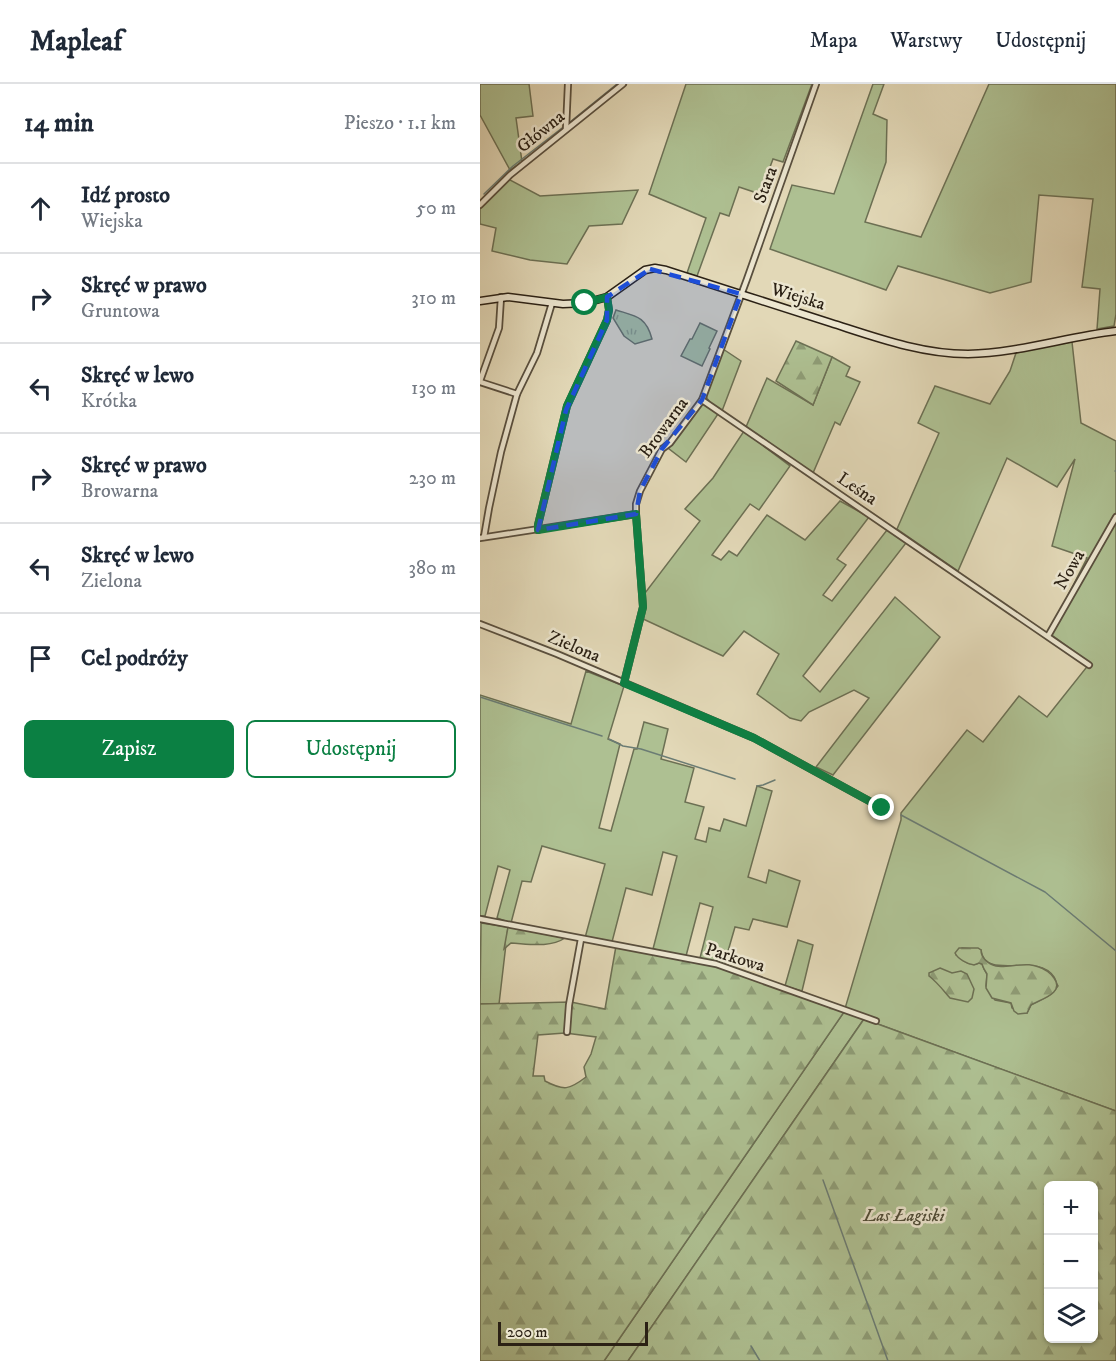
<!DOCTYPE html>
<html lang="pl">
<head>
<meta charset="utf-8">
<style>
	:root { --surface:#fff; --page:#f6f6f7; --text:#1f2937; --muted:#747a83; --line:#e0e1e3; --accent:#0b8043 }
	body { margin:0; font-family:"IM FELL DW Pica",serif; background:var(--page); color:var(--text) }
	.controls { position:absolute; right:18px; bottom:18px; display:grid; overflow:hidden; border-radius:9px; box-shadow:0 2px 4px #0004 }
	.controls button { width:54px; height:54px; display:grid; place-items:center; padding:0; border:0; border-bottom:2px solid var(--line); background:var(--surface); color:var(--text); font:30px sans-serif }
	.scale { position:absolute; left:18px; bottom:15px; width:150px; box-sizing:border-box; padding-left:6px; border:3px solid #2b2115; border-top:0; font-size:16px; line-height:21px; white-space:nowrap; color:#2b2115; -webkit-text-stroke:4px #ece6d0; paint-order:stroke }
	.stop { position:absolute; width:18px; height:18px; margin:-14px; border:4px solid #0b8043; border-radius:50%; background:#fff }
	.stop.end { background:#0b8043; border-color:#fff; box-shadow:0 2px 6px #0008 }
	.list { margin:0; padding:0; list-style:none }
	h2 { display:flex; justify-content:space-between; align-items:center; height:78px; margin:0; padding:0 24px; font-size:26px }
	h2 small { font-size:20px; font-weight:400; color:var(--muted) }
	.list li { display:grid; grid-template-columns:39px 1fr auto; gap:18px; align-items:center; box-sizing:border-box; height:90px; padding:0 24px; border-top:2px solid var(--line) }
	.list b { display:block; font-size:22px; white-space:nowrap }
	.list p { margin:0; font-size:20px; white-space:nowrap; color:var(--muted) }
	.list em { font-size:20px; font-style:normal; color:var(--muted) }
	.actions { display:flex; gap:12px; padding:18px 24px }
	.actions a { flex:1; padding:14px 0; border:2px solid var(--accent); border-radius:9px; text-align:center; font-size:21px; color:var(--accent) }
	.actions .main { background:var(--accent); color:#fff }
	.icon { flex:none; width:33px; height:33px; fill:none; stroke:currentColor; stroke-width:2; stroke-linecap:round; stroke-linejoin:round }
	.map { position:relative; flex:none; width:636px; height:1277px; overflow:hidden }
	header { display:flex; align-items:center; gap:36px; box-sizing:border-box; height:84px; padding:0 30px; background:var(--surface); border-bottom:2px solid var(--line) }
	header strong { font-size:28px }
	nav { display:flex; gap:33px; margin-inline-start:auto; font-size:21px }
	main { display:flex }
	aside { flex:1; background:var(--surface) }
	.map>svg:first-child { display:block }
</style>
</head>
<body>
<header>
<strong>Mapleaf</strong>
<nav><a>Mapa</a><a>Warstwy</a><a>Udostępnij</a></nav>
</header>
<main>
<aside>
<h2>14 min<small>Pieszo · 1.1 km</small></h2>
<ul class="list">
<li><svg class="icon" aria-label="ahead" viewBox="0 0 24 24"><path d="M12 20V5M6 11l6-6 6 6"/></svg><div><b>Idź prosto</b><p>Wiejska</p></div><em>50 m</em></li>
<li><svg class="icon" aria-label="right" viewBox="0 0 24 24"><path d="M7 20v-9h11M14 6l5 5-5 5"/></svg><div><b>Skręć w prawo</b><p>Gruntowa</p></div><em>310 m</em></li>
<li><svg class="icon" aria-label="left" viewBox="0 0 24 24"><path d="M17 20v-9H6M10 6l-5 5 5 5"/></svg><div><b>Skręć w lewo</b><p>Krótka</p></div><em>130 m</em></li>
<li><svg class="icon" aria-label="right" viewBox="0 0 24 24"><path d="M7 20v-9h11M14 6l5 5-5 5"/></svg><div><b>Skręć w prawo</b><p>Browarna</p></div><em>230 m</em></li>
<li><svg class="icon" aria-label="left" viewBox="0 0 24 24"><path d="M17 20v-9H6M10 6l-5 5 5 5"/></svg><div><b>Skręć w lewo</b><p>Zielona</p></div><em>380 m</em></li>
<li><svg class="icon" aria-label="arrive" viewBox="0 0 24 24"><path d="M6 21V4h12l-3 4 3 4H6"/></svg><div><b>Cel podróży</b></div></li>
</ul>
<div class="actions"><a class="main">Zapisz</a><a>Udostępnij</a></div>
</aside>
<div class="map">
<svg width="636" height="1277" viewBox="0 0 636 1277">
	<defs>
		<pattern id="forest-firs" width="22" height="20" patternUnits="userSpaceOnUse" patternTransform="scale(1.5)"><rect width="22" height="20" fill="#aec092"/><path d="M5 1l3.5 6h-7zM16 11l3.5 6h-7z" fill="#8e9c76"/></pattern>
		<pattern id="park-tufts" width="24" height="20" patternUnits="userSpaceOnUse" patternTransform="scale(1.5)"><rect width="24" height="20" fill="#aec092"/><path d="M3 7l-1-3M5 7V3M7 7l1-3M15 17l-1-3M17 17v-4M19 17l1-3" fill="none" stroke="#8e9c76"/></pattern>
	</defs>
	<rect width="100%" height="100%" fill="#e2d8b7"/>
	<filter id="stains"><feTurbulence type="fractalNoise" baseFrequency=".00333" numOctaves="4"/><feColorMatrix values="0 0 0 0 .2 0 0 0 0 .09 0 0 0 0 .02 0 0 0 .5 -.17"/></filter>
	<radialGradient id="worn" r=".72"><stop offset=".6" stop-color="#630" stop-opacity="0"/><stop offset="1" stop-color="#630" stop-opacity=".3"/></radialGradient>
	<g fill="#aec092" stroke="#6c7054" stroke-width="1.5" fill-rule="evenodd">
		<path d="M0,0H49L53,32L36,34L42,78L30,86L0,31Z"/>
		<path d="M206,0H332L303,78L293,75L280,110L259,103L249,132L240,129L217,192L207,189L226,134L169,110Z"/>
		<path d="M393,0H404L393,30L407,36L406,78L385,138L441,153L509,0H636V230L634,242L617,245L620,205L602,203L613,115L559,111L551,198L510,209L418,182L406,206L290,165L312,101L354,110Z"/>
		<path d="M28,95L60,112L158,106L142,140L109,142L87,180L50,176L12,167L16,144L0,140V125Z"/>
		<path d="M220,239L237,247L229,264L230,265L222,282L201,272L210,255H212Z"/>
		<path d="M592,258L601,339L636,357V1027L384,935L148,1277H124L364,928L421,736V729L487,646L503,658L539,612L567,633L610,579L569,549L607,474L572,462L595,375L577,403L527,374L478,487L417,445L459,349L438,339L455,302L510,320L530,287L536,269L574,260ZM482,864L501,866C505,898 557,867 574,893C576,896 576,899 578,902C572,913 560,915 551,921L547,929L532,924L531,919L515,916L506,902L507,890L504,885L502,880L499,879C490,883 484,877 476,871Z"/>
		<path d="M243,265L261,277L242,327C236,322 226,318 226,310Z"/>
		<path d="M352,273L370,283L366,292L380,298L360,341L355,338L333,389L266,343L287,294L333,321Z"/>
		<path d="M223,320L238,330L206,378L188,364L220,322Z"/>
		<path d="M264,347L310,382L279,426L270,420L232,471L241,476L249,467L257,472L287,431L325,456L360,417L389,433L357,475L366,481L343,511L352,517L407,446L426,459L323,592L340,608L415,513L460,553L353,691L336,683L389,614L374,606L329,628L321,637L310,634L277,610L299,570L264,547L243,572L161,534L165,509L220,437L205,425L233,394Z"/>
		<path d="M106,587L144,602L128,655L140,660L119,744L131,747L154,665H157L164,638L188,645L181,675L214,684L205,718L224,723L215,755L226,758L229,744L240,747L244,735L266,742L277,702L292,707L268,793L286,799L289,786L320,797L307,843L273,835L269,846L255,843L244,881L220,874L233,823L220,819L206,872L173,865L197,772L183,768L172,811L146,804L132,858L105,854L125,780L62,762L51,798L42,797L31,839L17,834L30,786L18,782L5,832H0V611L91,640Z"/>
		<path d="M1,839L28,843L19,920H0Z"/>
		<path d="M318,856L333,861L322,907L305,902Z"/>
	</g>
	<g fill="url(#forest-firs)" stroke="#6c7054" stroke-width="1.5" fill-rule="evenodd">
		<path d="M316,257L352,273L333,321L296,297Z"/>
		<path d="M28,843L85,854C70,864 49,860 31,859L24,865Z"/>
		<path d="M136,862L235,881L364,928L124,1277H0V920L91,918L125,925ZM85,949L116,953L111,970L104,983L106,993C89,1006 84,1007 65,997L64,992H53L58,951Z"/>
		<path d="M479,864H498L501,866C501,874 508,880 516,882C521,883 526,882 530,882C545,880 554,879 567,887C571,890 571,890 574,894C585,909 561,915 551,921L547,929L538,930L534,927L531,919L512,914L506,904L507,890L504,885L502,880L499,879L494,881C487,880 478,875 475,869Z"/>
		<path d="M460,884L472,889L481,887L487,890L494,905L492,914L488,918L470,914C463,906 457,898 449,892V889Z"/>
		<path d="M384,935L636,1027V1277H148ZM568,1102H614V1254H568Z"/>
	</g>
	<path fill="url(#park-tufts)" stroke="#6c7054" stroke-width="1.5" d="M136,226C155,232 166,232 172,255L155,260L144,252L133,234Z"/>
	<g fill="none" stroke-linecap="round" stroke-linejoin="round">
		<g stroke="#6b7c74" stroke-width="1.5">
			<path d="M90,38L137,0"/>
			<path d="M4,110L33,82L82,44"/>
			<path d="M635,387H636"/>
			<path d="M0,613L122,652"/>
			<path d="M129,655L143,662L161,665L255,695"/>
			<path d="M330,682L350,693"/>
			<path d="M277,702L283,701L295,696"/>
			<path d="M421,731L565,808L636,867"/>
			<path d="M343,1096L408,1277"/>
			<path d="M271,1262L280,1277"/>
		</g>
		<defs>
			<g id="street">
				<path d="M86,45L88,0"/>
				<path d="M0,121L30,91L143,0"/>
				<path d="M0,297L19,244L21,213"/>
				<path d="M0,298L37,310"/>
				<path d="M222,316L609,581"/>
				<path d="M58,446V441L87,322L127,236L129,226L127,213"/>
				<path d="M4,453L9,424L21,368L37,310L57,269L72,219"/>
				<path d="M0,454L156,430"/>
				<path d="M0,540L77,570L274,654L402,724"/>
				<path d="M568,552L636,433"/>
				<path d="M144,599L163,523L156,430V420L160,407L182,365L190,359L222,316L267,195L336,0"/>
				<path d="M0,835L236,880L396,937"/>
				<path d="M87,948L89,921L101,855"/>
			</g>
			<path id="secondary" d="M0,217L28,213L83,220L105,219L127,213L165,186L175,184L186,186C241,204 296,221 351,239C395,253 441,270 488,270C538,269 586,253 636,247"/>
		</defs>
		<use href="#street" stroke="#594f3e" stroke-width="8"/>
		<use href="#secondary" stroke="#2b2115" stroke-width="9"/>
		<use href="#street" stroke="#ece6d0" stroke-width="4.5"/>
		<use href="#secondary" stroke="#ece6d0" stroke-width="6"/>
	</g>
	<g fill="none" stroke-linecap="round" stroke-linejoin="round">
		<path stroke="#0b8043" stroke-width="8" d="M105,219L127,213L129,226L127,236L87,322L58,441V446L156,430L163,523L144,599L274,654L402,724"/>
	</g>
	<path fill="#1d4ed8" fill-opacity="0.2" stroke="#1d4ed8" stroke-width="4.5" stroke-dasharray="12 8" stroke-linejoin="round" d="M170,185L261,210L222,316L182,365L160,407L156,430L58,446L86,326L127,236V213Z"/>
	<g text-anchor="middle" dominant-baseline="central" stroke-width="5" stroke-linejoin="round" paint-order="stroke">
		<g font-size="18" fill="#2b2115" stroke="#ece6d0">
			<text transform="translate(61 48) rotate(-39)">Główna</text>
			<text transform="translate(286 101) rotate(-70)">Stara</text>
			<text transform="translate(318 213) rotate(17)">Wiejska</text>
			<text transform="translate(184 344) rotate(-54)">Browarna</text>
			<text transform="translate(377 405) rotate(34)">Leśna</text>
			<text transform="translate(590 486) rotate(-60)">Nowa</text>
			<text transform="translate(94 563) rotate(23)">Zielona</text>
			<text transform="translate(255 874) rotate(17)">Parkowa</text>
		</g>
		<g font-size="18" font-style="italic" fill="#4c4934" stroke="#ece6d0">
			<text x="424" y="1132">Las Łagiski</text>
		</g>
	</g>
	<rect width="100%" height="100%" filter="url(#stains)"/>
	<rect width="100%" height="100%" fill="url(#worn)"/>
</svg>
<div class="controls">
<button>+</button>
<button>−</button>
<button><svg class="icon" aria-label="layers" viewBox="0 0 24 24"><path d="M12 4l9 5-9 5-9-5zM3 14l9 5 9-5"/></svg></button>
</div>
<div class="scale">200 m</div>
<div class="stop" style="left:105px;top:219px"></div>
<div class="stop end" style="left:402px;top:724px"></div>
</div>
</main>
</body>
</html>
